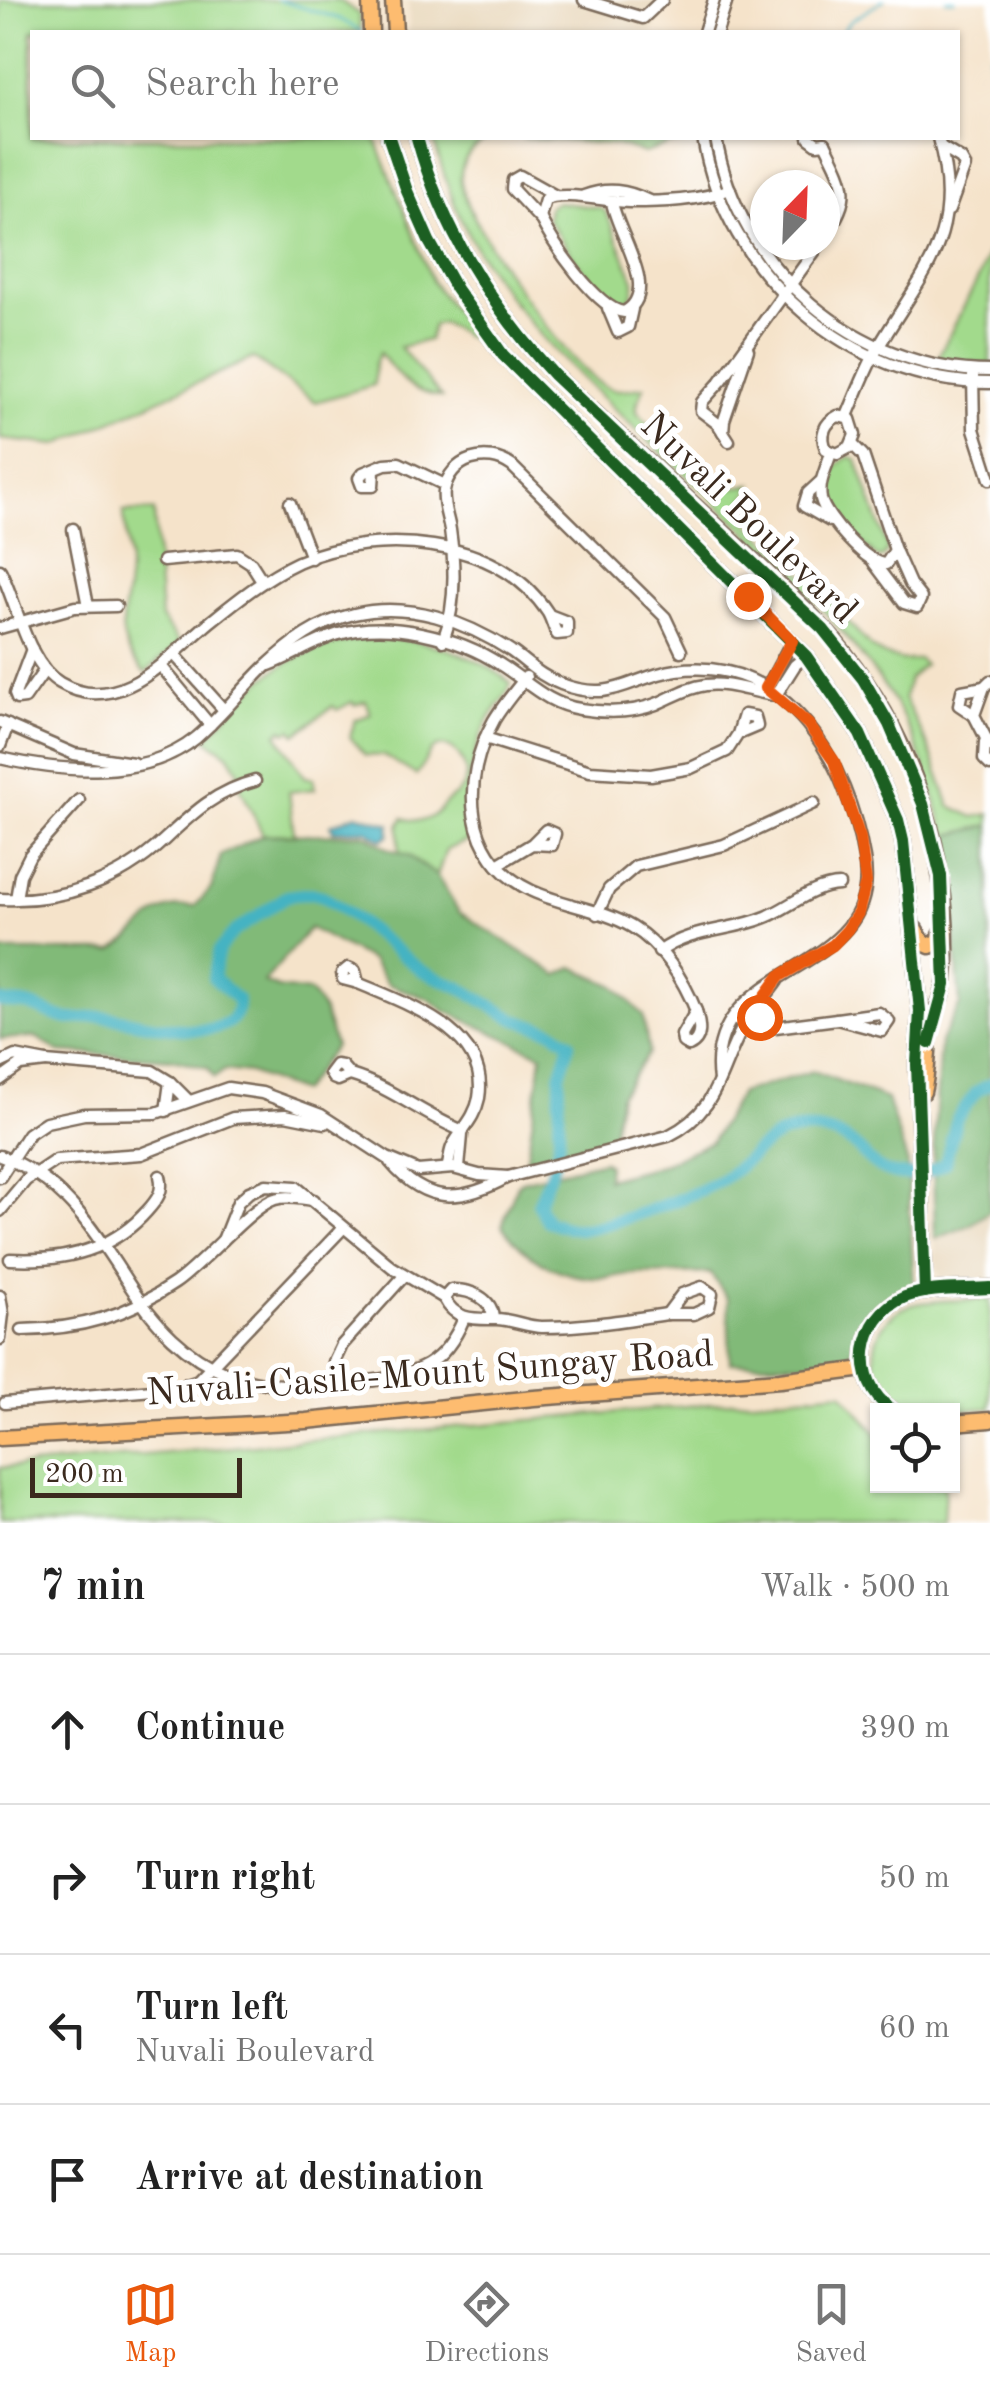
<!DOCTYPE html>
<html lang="en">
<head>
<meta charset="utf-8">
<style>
	:root { --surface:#fff; --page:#f6f6f6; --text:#222; --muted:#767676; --line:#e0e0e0; --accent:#ea580c }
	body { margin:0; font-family:"Old Standard TT",serif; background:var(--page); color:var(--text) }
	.controls { position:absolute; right:30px; bottom:30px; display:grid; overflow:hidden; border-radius:0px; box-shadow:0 2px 8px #0004 }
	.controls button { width:90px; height:90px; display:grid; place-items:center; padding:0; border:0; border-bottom:2px solid var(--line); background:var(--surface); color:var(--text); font:50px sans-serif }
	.compass { position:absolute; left:750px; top:170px; width:90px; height:90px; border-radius:50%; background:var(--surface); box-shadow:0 2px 8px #0004; rotate:23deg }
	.scale { position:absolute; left:30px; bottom:25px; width:212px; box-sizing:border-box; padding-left:10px; border:5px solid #3b2a1e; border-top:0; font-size:28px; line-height:35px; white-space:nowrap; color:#3b2a1e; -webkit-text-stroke:8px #fff; paint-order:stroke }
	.stop { position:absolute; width:30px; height:30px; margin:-22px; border:8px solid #ea580c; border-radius:50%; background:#fff }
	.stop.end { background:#ea580c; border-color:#fff; box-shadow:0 2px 10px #0008 }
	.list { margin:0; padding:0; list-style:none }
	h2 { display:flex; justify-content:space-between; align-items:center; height:130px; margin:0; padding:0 40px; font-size:42px }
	h2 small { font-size:32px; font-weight:400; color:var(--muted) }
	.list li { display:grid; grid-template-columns:65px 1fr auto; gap:30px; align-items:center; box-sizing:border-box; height:150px; padding:0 40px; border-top:2px solid var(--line) }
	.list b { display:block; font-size:38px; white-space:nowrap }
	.list p { margin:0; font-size:32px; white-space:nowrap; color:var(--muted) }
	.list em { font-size:32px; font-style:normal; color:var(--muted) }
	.icon { flex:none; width:55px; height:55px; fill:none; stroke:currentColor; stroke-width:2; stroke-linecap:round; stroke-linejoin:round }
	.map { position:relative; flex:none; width:990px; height:1523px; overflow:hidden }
	.search { position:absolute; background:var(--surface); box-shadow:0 2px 8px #0004; left:30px; right:30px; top:30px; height:110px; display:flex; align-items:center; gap:25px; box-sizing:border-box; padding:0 35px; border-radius:0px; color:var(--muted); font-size:38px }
	.sheet { height:730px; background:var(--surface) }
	nav { display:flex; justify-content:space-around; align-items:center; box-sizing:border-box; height:140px; border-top:2px solid var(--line); background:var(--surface); font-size:28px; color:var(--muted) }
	nav a { display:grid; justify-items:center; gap:5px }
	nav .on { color:var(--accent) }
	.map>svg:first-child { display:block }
</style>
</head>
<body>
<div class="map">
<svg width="990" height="1523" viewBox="0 0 990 1523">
	<rect width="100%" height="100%" fill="#fff"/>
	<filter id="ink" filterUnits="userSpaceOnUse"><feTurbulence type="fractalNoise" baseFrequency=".01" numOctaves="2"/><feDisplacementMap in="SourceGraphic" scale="20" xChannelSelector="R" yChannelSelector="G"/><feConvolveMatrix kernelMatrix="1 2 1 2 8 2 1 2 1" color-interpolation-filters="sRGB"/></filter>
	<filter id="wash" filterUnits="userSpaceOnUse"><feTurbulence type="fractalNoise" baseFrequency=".0048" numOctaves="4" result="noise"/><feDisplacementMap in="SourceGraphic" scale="40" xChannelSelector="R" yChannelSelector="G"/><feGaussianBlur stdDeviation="2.25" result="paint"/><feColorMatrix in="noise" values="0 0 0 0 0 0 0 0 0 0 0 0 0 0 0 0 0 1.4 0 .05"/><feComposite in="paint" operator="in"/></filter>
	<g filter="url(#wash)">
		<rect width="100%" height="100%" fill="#f5e3ca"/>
		<g fill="#e7d5b7">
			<path d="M409,0H667L652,32H409Z"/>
			<path d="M990,1211V1280L941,1282L935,1263V1239L970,1225Z"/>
		</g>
		<g fill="#a2da8c" stroke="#6e8255" stroke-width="2.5">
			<path d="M0,0H339L359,14L361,32H32V138H375L433,283L480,344L443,323L433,325L429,340L400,347L441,397C407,391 401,379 380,353L375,363L374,385L316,402L253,358L57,445L0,439Z"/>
			<path d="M433,138H495C474,144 459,159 461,182C466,223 569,369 606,387C617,393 632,388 644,387L637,404V412L694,473L715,489L752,485L744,502L746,521L816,586L871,647L884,655L906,661L919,659L924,665L909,679L904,698L928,746L950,806L974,817L990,814V825L946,836C931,786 916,732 886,689C818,590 715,503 627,421C565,363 501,301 463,224C450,197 441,166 433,138Z"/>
			<path d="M522,138H698V142L671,144L644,153L615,144Z"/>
			<path d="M556,202L600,208L606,212L634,280C635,292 632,301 621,306L612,303L578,264L547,219L549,206Z"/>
			<path d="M990,246V365L937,359L981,273Z"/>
			<path d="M849,456L857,460L888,549L883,558H878C850,531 796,491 849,456Z"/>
			<path d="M154,511L161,618L180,643L145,673C107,633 128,614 129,568C129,550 125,530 123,512Z"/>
			<path d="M385,638C428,640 478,655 511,683C507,697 494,709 487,723C470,755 463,803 474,838L446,850L437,876L399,852V826L403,818C422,824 432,820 444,805C452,796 462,793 465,781C470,766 453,737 434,749C426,755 423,768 416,775L385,756L365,755L350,737L355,720L371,714L366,701L354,705L352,702L337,710L333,706L296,734L291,729L286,732L283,729L277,734L305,777L313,778L315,789L289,792L294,834L263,835L235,776L240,773L228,754L206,739C221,724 233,707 249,692C286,655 333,639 385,638Z"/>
			<path d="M990,1299V1408C966,1409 936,1416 912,1410C862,1396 861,1318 912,1305C936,1299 965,1301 990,1299Z"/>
			<path d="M842,1392L877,1434L878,1486H945L943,1523H0V1468Z"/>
		</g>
		<g fill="#81ba78" stroke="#5e724b" stroke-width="2.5">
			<path d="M990,825V1211L970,1225L935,1239L933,1160L940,1042L960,1004L946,836Z"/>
			<path d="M365,834L387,848L408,855L437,876L459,912L558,975L573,967L615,986L643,1015L649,1052L620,1095L612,1136L602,1144L526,1163L542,1055L445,1011L429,999L387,984L372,961L310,928L264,982L278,988L310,992L323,1010L335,1046L301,1092L249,1073L225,1070L214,1078L208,1068L173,1059L59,1052L36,1037L0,1039V951H112C148,932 144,904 195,906L212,887L221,855L263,835Z"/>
			<path d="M813,1071L887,1099L907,1161L914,1286L870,1310L846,1363H730L728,1299L710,1273C684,1274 658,1273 632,1274C619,1275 606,1279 593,1278C554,1275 525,1257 502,1226L517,1185L522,1181L604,1161L608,1165L607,1179L661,1165L711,1142L740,1093Z"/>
		</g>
		<path fill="#45b3c2" stroke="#406e70" stroke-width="2.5" d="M356,814L390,824L389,835L381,840L366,830L333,831L331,825Z"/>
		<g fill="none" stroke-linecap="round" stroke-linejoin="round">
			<g stroke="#45b3c2" stroke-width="2.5">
				<path d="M278,0L340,19L362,32"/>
				<path d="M946,0H955"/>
				<path d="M842,32L849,22L884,0"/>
				<path d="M990,54V65"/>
			</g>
			<path stroke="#45b3c2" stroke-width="12" d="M0,1001C8,1004 15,1003 23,1004C39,1006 52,1017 68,1019C81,1020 94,1015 108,1017C137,1020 241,1053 238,1000L213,978L219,950L234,932L287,896L311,893L323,896L351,915L422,971L461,988L514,1019L553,1031L570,1043L560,1075L559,1141L555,1162L538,1204L547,1221C559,1225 571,1230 584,1229C612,1225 703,1193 727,1176C748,1162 762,1140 788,1132C809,1126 835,1131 853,1144C859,1148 863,1155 869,1160C891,1181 922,1179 945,1163L957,1118L977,1091L990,1084"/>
		</g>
	</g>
	<g filter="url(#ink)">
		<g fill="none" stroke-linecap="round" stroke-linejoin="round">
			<defs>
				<g id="minor">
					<path d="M584,0L643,18L662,0"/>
					<path d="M704,32L714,0"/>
					<path d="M717,32L727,0"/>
					<path d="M703,138C725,275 851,383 990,383"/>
					<path d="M716,138C737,269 857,371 990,371"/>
					<path d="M809,138L817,144L825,143"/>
					<path d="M941,147L961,159L965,166L949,210"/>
					<path d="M584,196C607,187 627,190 649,201"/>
					<path d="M612,202C617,234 662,293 624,312C599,311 550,241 540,217L545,200C560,190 608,202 629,202C661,202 701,201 730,189"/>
					<path d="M540,219L512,189L513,180L520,176L554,195"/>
					<path d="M825,236C853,195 846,185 825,143"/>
					<path d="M608,308L618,332L628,327L632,309"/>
					<path d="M973,376L974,429L990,479"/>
					<path d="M838,416L850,419L855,435L850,447L837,454L826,449C820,435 824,423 838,416Z"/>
					<path d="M847,416C857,393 866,368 879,346C924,270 966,234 938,138"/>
					<path d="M723,432L724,420L748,350"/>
					<path d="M729,441L718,424L701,411L702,402L721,381L819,245"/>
					<path d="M831,453C826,469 818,483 821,499C825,517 868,566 886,564L895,550L863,455L852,444"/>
					<path d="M374,471L373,486H362L359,478L363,473L385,464L399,463L445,485"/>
					<path d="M820,482L808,493L804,506L830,521"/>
					<path d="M290,503L311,558"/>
					<path d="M73,529L88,606"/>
					<path d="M163,561L237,554L251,563L263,582"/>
					<path d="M874,563L904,603L917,607L921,598L910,584L895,550"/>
					<path d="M0,570C17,603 27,664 60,683C119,718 169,656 210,622C237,600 266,577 298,562C339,544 390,539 433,546C480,553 521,572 548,613C552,620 553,627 557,634L567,633V622L549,615"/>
					<path d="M0,628L75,607L116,606"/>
					<path d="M443,641C456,607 455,565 450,530C448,517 442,504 444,491C450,458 487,448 512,466L665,617L681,651"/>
					<path d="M32,649L15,694L17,699L25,698L44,671"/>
					<path d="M174,654L223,709"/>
					<path d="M269,665C293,656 314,641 339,634C388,619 459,637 501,665C528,682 547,704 580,709C605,713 633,713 656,704C673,697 688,687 706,685C729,682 751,692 774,695"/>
					<path d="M161,666L210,725"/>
					<path d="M526,677C515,691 503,705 494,720C460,781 463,858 532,891C564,906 602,909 632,927C661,944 684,980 696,1011"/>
					<path d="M990,681L984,687L974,715L990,746"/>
					<path d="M765,692L792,641"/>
					<path d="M776,695L795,665L806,656"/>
					<path d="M974,715L959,705L962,691L984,687"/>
					<path d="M0,722L74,754L133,763"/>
					<path d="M485,738L590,771L651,775L691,768L727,751L738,734L744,715L755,717L757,726L738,734"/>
					<path d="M985,742L984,759L990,765"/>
					<path d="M0,746L8,725"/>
					<path d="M0,758C62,772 143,781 196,738C221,717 241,690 265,667C292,642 316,623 354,614C409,601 465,621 511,651C528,663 541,677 561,684C614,704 631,676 677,670C789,655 848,765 864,858C886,979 702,959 719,1080"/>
					<path d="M497,865L532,844L546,830L555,834L552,845L532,844"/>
					<path d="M0,899C62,902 119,882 164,840C193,813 216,791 255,781"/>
					<path d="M16,899L20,875L30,855L79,800"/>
					<path d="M597,914L609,889L636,866L724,845L814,803"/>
					<path d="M659,952C691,928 730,932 766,917C790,907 812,886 839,885"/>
					<path d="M348,968L355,971L358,983L343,979L342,973Z"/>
					<path d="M358,983C406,1004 490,1031 479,1098C475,1118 462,1129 453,1145C449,1152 450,1161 447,1168"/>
					<path d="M696,1011C699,1023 704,1039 689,1046L683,1042L682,1035Z"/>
					<path d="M879,1013L889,1021L882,1031L837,1019Z"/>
					<path d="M739,1021L768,1028L837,1019"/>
					<path d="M46,1062L152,1071L170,1082"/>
					<path d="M0,1063L15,1056L46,1062L21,1065L0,1080"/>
					<path d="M336,1065L342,1066L350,1075L338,1080L333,1078L330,1073Z"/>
					<path d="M350,1075C391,1087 423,1115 463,1131"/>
					<path d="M166,1111L170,1082L189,1101"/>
					<path d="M0,1156C59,1177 91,1225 123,1275C188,1380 252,1396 369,1381C418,1374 444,1366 464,1318"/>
					<path d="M390,1162C427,1206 463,1202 508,1177L668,1136C720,1110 718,1072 743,1027C752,1010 766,997 777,981"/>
					<path d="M459,1168L462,1135"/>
					<path d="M0,1177L28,1134L46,1122L84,1114L156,1113L228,1088L262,1093L321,1115L387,1158L418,1171L453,1168L479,1175L508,1177"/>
					<path d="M0,1211L26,1180L56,1160L141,1154L233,1118L285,1115L325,1123"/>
					<path d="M223,1240L238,1202L249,1192L266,1185L296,1187L392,1267L444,1298"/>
					<path d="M10,1259C61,1262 112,1251 147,1211C157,1200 164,1191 160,1176"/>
					<path d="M702,1287L712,1294L709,1307L694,1314H667L682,1294Z"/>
					<path d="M0,1296L3,1314L0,1339"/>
					<path d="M493,1319C493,1298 470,1289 451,1290L444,1298C455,1321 475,1319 496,1319C511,1319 527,1327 542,1327C583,1327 626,1320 667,1314"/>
					<path d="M22,1330C80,1329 127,1316 175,1283C202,1265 251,1206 275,1199C289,1195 300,1199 314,1200"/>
					<path d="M335,1384L334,1362L342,1345L404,1276"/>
					<path d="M5,1403L175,1388L198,1380L343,1228"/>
				</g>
				<g id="major">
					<path d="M370,0L371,32"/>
					<path d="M393,0L395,32"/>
					<path d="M389,138L407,191L429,241L456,289L503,355L806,656L860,734L898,820L903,841L920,1011L917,1064L925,1292"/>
					<path d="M417,138C442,229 490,305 554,375C608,425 661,475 715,525C759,567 807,606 845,654C916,744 953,867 945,981C944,999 933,1014 930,1032C927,1052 928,1072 923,1092"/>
					<path d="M915,929L923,943L930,946L939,940L944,928"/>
					<path d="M892,1410C850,1382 858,1316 905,1297C931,1287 962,1290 990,1288"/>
					<path d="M952,1423L990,1420"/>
					<path d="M0,1438L306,1421L534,1398L780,1380L864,1369"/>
				</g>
			</defs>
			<use href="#minor" stroke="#7c6b5a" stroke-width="15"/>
			<use href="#major" stroke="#7c6b5a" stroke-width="19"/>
			<use href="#minor" stroke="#fff" stroke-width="10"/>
			<use href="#major" stroke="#fdbc70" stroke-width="14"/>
			<defs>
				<g id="cycleway">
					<path d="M389,138L407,191L429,241L456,289L503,355L806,656L860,734L898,820L903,841L920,1011L917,1064L925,1292"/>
					<path d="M417,138C442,229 490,305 554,375L823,629L863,679L889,724L923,804L941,876L945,985L929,1043"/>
					<path d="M892,1410C850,1382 858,1316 905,1297C931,1287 962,1290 990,1288"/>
				</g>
			</defs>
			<use href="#cycleway" stroke="#fff" stroke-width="19"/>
			<use href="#cycleway" stroke="#1b5e20" stroke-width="12"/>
		</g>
	</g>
	<g fill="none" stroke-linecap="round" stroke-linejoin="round" filter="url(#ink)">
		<path stroke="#ea580c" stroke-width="12" d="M748,596L792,641L766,688L808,724L834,761L860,838L866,882L858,913L847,930L833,945L780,976L752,1014L759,1017"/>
	</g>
	<g text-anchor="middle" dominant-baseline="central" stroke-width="10" stroke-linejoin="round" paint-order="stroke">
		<g font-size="38" fill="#3b2a1e" stroke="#fff">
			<text transform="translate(748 519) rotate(44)">Nuvali Boulevard</text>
			<text transform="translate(430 1375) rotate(-4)">Nuvali-Casile-Mount Sungay Road</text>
		</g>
	</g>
</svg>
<div class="controls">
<button><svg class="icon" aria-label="locate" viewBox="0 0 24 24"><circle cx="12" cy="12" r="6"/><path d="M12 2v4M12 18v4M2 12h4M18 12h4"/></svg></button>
</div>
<svg class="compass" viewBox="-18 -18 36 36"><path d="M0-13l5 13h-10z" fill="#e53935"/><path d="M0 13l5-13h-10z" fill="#767676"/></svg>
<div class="scale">200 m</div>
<div class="stop" style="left:759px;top:1017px"></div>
<div class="stop end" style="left:748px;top:596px"></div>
<div class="search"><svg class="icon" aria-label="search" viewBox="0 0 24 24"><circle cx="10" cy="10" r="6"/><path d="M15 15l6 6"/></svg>Search here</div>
</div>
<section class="sheet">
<h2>7 min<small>Walk · 500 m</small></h2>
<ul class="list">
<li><svg class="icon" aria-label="ahead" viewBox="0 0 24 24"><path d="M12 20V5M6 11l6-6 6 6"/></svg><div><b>Continue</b></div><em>390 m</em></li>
<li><svg class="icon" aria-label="right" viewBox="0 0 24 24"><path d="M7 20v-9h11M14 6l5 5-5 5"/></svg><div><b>Turn right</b></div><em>50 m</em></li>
<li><svg class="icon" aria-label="left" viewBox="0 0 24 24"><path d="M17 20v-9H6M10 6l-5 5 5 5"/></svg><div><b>Turn left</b><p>Nuvali Boulevard</p></div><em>60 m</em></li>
<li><svg class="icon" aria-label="arrive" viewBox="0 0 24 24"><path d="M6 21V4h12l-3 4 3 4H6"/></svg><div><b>Arrive at destination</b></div></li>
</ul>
</section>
<nav>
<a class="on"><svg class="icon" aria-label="map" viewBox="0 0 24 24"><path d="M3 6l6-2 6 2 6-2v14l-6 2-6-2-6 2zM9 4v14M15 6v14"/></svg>Map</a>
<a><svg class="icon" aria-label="directions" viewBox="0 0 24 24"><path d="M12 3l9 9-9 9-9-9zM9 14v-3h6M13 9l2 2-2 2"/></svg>Directions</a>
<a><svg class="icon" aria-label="saved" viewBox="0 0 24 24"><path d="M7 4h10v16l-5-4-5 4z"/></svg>Saved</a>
</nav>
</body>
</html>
